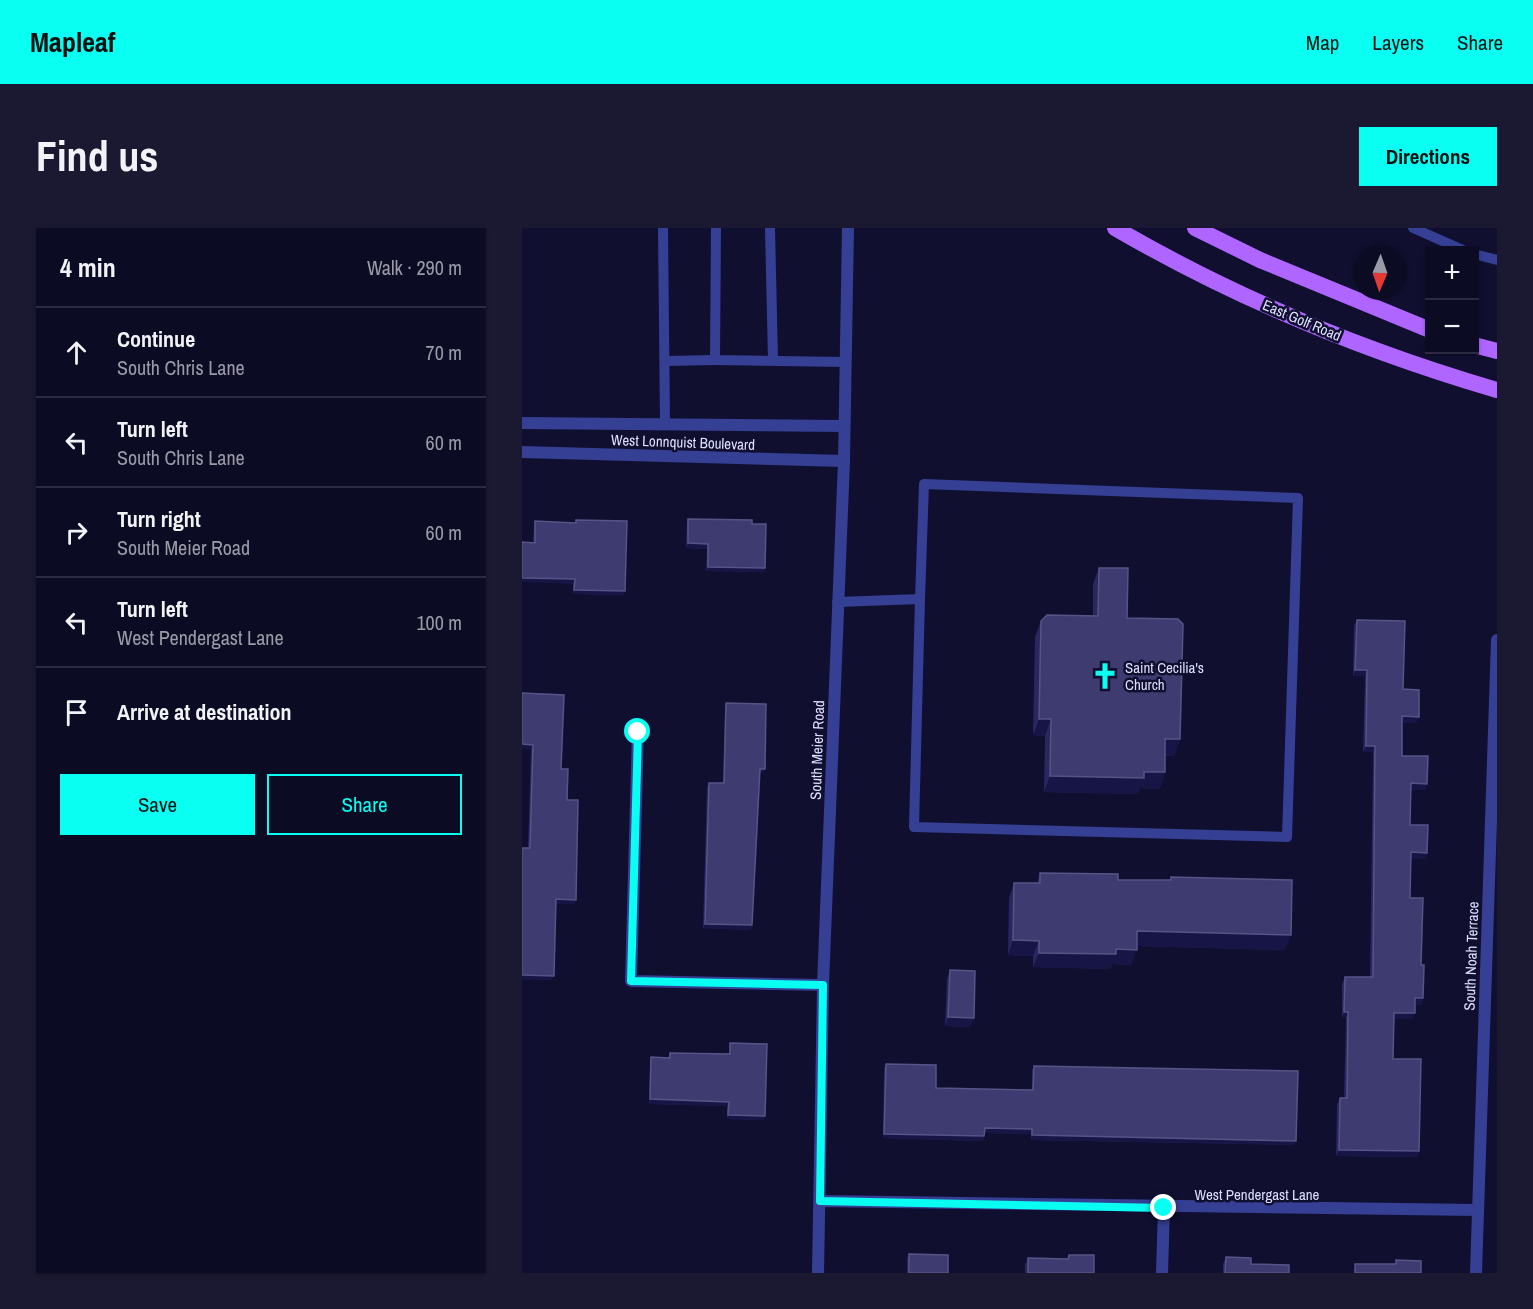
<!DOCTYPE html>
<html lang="en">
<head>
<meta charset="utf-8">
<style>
	:root { --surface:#0c0b24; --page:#1a1931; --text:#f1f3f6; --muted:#9a9ba6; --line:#2c2b41; --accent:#0afff3 }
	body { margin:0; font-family:"Archivo Narrow",sans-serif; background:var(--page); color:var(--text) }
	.controls { position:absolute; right:18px; top:18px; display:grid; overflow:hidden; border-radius:0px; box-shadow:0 2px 4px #0004 }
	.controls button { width:54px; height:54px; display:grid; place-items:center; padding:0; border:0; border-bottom:2px solid var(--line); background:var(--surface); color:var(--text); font:30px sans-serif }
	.compass { position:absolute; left:831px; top:18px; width:54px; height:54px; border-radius:50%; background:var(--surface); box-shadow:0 2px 4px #0004; rotate:182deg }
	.stop { position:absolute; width:18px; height:18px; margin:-14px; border:4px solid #0afff3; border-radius:50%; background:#fff }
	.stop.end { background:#0afff3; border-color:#fff; box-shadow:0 2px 6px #0008 }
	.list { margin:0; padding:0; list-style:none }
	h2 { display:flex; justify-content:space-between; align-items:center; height:78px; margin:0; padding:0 24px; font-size:26px }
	h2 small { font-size:20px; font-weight:400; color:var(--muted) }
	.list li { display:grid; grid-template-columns:39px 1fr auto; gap:18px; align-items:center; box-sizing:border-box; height:90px; padding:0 24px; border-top:2px solid var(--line) }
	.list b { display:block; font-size:22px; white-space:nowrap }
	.list p { margin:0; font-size:20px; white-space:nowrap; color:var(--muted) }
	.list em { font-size:20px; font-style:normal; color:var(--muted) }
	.actions { display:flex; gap:12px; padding:18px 24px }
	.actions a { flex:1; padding:14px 0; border:2px solid var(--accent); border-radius:0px; text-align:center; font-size:21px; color:var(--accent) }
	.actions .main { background:var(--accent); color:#111 }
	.icon { flex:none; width:33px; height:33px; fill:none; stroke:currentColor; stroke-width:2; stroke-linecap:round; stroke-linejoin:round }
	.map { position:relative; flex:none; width:975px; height:1045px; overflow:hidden; border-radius:0px }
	header { display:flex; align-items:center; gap:36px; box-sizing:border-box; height:84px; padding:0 30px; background:var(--accent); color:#111 }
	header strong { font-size:28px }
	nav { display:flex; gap:33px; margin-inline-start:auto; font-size:21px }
	.intro { display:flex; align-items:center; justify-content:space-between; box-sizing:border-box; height:144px; padding:0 36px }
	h1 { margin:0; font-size:42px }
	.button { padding:15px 27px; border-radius:0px; background:var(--accent); color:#111; font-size:21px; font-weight:700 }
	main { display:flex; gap:36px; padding:0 36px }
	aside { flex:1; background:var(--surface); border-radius:0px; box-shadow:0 2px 4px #0004 }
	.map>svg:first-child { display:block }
</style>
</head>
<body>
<header>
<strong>Mapleaf</strong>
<nav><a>Map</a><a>Layers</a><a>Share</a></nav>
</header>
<div class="intro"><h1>Find us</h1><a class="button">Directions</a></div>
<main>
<aside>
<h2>4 min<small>Walk · 290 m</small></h2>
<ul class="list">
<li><svg class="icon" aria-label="ahead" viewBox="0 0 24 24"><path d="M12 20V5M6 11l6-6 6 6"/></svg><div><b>Continue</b><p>South Chris Lane</p></div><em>70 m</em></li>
<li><svg class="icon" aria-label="left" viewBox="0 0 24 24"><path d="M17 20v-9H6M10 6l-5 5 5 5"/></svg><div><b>Turn left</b><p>South Chris Lane</p></div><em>60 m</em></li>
<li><svg class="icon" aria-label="right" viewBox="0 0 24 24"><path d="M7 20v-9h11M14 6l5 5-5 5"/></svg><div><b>Turn right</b><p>South Meier Road</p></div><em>60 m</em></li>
<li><svg class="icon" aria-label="left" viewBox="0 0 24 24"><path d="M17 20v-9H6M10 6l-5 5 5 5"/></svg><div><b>Turn left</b><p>West Pendergast Lane</p></div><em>100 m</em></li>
<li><svg class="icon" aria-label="arrive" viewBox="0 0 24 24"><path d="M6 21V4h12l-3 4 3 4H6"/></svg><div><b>Arrive at destination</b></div></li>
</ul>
<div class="actions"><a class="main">Save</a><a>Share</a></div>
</aside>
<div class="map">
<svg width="975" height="1045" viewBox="0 0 975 1045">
	<rect width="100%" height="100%" fill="#100f30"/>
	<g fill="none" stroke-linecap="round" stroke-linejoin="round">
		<g stroke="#353f93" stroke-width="10">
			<path d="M141,0L143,196"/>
			<path d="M194,0L193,132L323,134"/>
			<path d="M248,0L251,132"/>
			<path d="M891,0L941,22"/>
			<path d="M952,26L975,32"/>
			<path d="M143,133L193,132"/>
			<path d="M315,374L398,371L402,256L776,270L765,609L392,599L398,371"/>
		</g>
		<g stroke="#353f93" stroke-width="12">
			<path d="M0,195L322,198"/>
			<path d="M0,224L322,233"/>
			<path d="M116,503L109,753L301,757"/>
			<path d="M298,973L956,982"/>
			<path d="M296,1045L301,757L322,233L326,0"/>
			<path d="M640,1045L642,980"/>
			<path d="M954,1045L975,412"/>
		</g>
		<g stroke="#af65ff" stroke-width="16">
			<path d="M593,0C713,70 842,123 975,162"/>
			<path d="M673,0L738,32L908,102"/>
			<path d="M952,117L975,123"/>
		</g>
	</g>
	<g fill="#2a275f">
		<path d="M166,291L230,296L243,340L242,344L184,343L185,321L164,320L165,295Z"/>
		<path d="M54,292L102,367L51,366V356L11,315L12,298L13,293L53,295Z"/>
		<path d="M577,340L605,390L658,511L652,528H643V544L637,561L618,560L616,566L522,564L523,508L511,507L513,409L519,393L571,388V356Z"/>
		<path d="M835,392L881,461L894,495H880V528L903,562H889L888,597L905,625L903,631H889L888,670L899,737L901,770L899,777H893L890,791H872L871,831L897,923L895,929L814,928L815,877L818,870H822L824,790H820V756L823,749H848L851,524H841L843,448H831L832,398Z"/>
		<path d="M0,465L39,541L45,572L54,672L52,676H34L30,752H0V620H6L9,521Z"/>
		<path d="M204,475L243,541L241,545H237L229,702L181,700L185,559L187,555H201L203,480Z"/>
		<path d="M518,645L596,652H648L649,649L763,722L615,718L609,737L590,736L588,741L511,739V728L486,727L487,670L492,655H515Z"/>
		<path d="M428,742L449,799L423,798L425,751Z"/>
		<path d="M208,815L243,888L241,892L205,891V878L127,876L128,834L129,829L146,830L148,825L207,826V820Z"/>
		<path d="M364,836L414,860L510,862V842L512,838L772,917L509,912V906L462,905L461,913L361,910L362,840Z"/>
		<path d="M387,1026L426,1045H385V1031Z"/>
		<path d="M547,1027L572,1045H503V1037L506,1030L545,1031Z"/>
		<path d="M704,1029L729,1036L767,1045H701V1036Z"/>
	</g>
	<g fill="#171545">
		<path d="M166,315L186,316L185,321L164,320Z"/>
		<path d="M186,339L243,340L242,344L184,343Z"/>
		<path d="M0,350L53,351L51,356L0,354Z"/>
		<path d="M52,362L103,363L102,367L51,366Z"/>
		<path d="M833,442H845L843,448H831Z"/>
		<path d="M880,488L897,489L894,495H878Z"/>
		<path d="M517,491H529L523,508L511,507Z"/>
		<path d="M643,511H658L652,528L637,527Z"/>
		<path d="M0,516L11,517L9,521H0Z"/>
		<path d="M844,518H853L851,524H841Z"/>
		<path d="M238,541H243L241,545H236Z"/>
		<path d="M622,544H643L637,561L618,560L616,566L522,564L528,548Z"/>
		<path d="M889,555L905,556L903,562H886Z"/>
		<path d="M889,624L905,625L903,631H887Z"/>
		<path d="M34,671L54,672L52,676H32Z"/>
		<path d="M183,696L230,697L229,702L181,700Z"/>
		<path d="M615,703L769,707L763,722L610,718Z"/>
		<path d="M491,712L517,713L511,728L486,727Z"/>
		<path d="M594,721L615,722L609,737L590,736L588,741L511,739L517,725Z"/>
		<path d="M0,747L32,748L30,752H0Z"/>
		<path d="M893,770H901L899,777H891Z"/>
		<path d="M822,784H826L824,790H820Z"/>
		<path d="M872,785H893L890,791H870Z"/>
		<path d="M426,789L452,790L449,799L423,798Z"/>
		<path d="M128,871L207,874L205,878L127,876Z"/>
		<path d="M206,887L243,888L241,892L205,891Z"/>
		<path d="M463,900L510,901L509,906L461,905Z"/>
		<path d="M362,906L462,908L461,913L361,910Z"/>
		<path d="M510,907L774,913L772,917L509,912Z"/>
		<path d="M817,922L897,923L895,929L814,928Z"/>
	</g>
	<g fill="#3d3b70" stroke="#565487" stroke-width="1.5">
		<path d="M166,291L230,292V296H244L243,340L186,339V316L166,315Z"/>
		<path d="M54,292L105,293L103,363L52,362L53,351L0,350V314L13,315V293L54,295Z"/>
		<path d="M577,340H606L605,390L656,391L661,396L658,511H643V544H622V550L528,548L529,491H517L519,393L525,387L576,388Z"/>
		<path d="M835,392L883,393L881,461L897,462V489L880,488V528H906L905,556L889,555L888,597H906L905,625L889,624L888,670H901L899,737H902L901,770H893V785H872L871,831H899L897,923L817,922L818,870H825L826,784H822L823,749H851L853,518H844L845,442H833Z"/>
		<path d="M0,465L42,467L39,541H46L45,572H56L54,672L34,671L32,748L0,747V620H8L11,517L0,516Z"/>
		<path d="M204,475L244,476L243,541H238L230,697L183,696L187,555H202Z"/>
		<path d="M518,645L596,646V652H649V649L770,652L769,707L615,703V722L594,721V726L517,725V713L491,712L492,655H518Z"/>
		<path d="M428,742L453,743L452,790L426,789Z"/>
		<path d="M208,815L245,816L243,888L206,887L207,874L128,871L129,829L148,830V825L208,826Z"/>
		<path d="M364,836L414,837V860L511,862L512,838L776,843L774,913L510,907V901L463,900L462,908L362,906Z"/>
		<path d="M387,1026L426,1027V1045H387Z"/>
		<path d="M547,1027H572V1045H506V1030L546,1031Z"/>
		<path d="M704,1029L729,1030V1036L767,1037V1045H703Z"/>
		<path d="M874,1032L899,1033V1045H833V1036H874Z"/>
	</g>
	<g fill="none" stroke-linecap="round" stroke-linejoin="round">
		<path stroke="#0afff3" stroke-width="8" d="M116,504L109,753L301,757L298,973L642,980"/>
	</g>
	<defs>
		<symbol id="church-bare" viewBox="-9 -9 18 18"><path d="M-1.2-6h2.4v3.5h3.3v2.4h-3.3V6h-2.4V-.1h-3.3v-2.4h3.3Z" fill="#0afff3" stroke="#100f30" stroke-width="2.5" paint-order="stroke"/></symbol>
	</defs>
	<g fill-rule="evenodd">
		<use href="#church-bare" x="564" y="429" width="38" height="38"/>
	</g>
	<g text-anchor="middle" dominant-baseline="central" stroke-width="5" stroke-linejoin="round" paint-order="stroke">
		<g font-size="15" fill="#dedfff" stroke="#100f30">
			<text transform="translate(780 92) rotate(23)">East Golf Road</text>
			<text transform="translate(161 214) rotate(2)">West Lonnquist Boulevard</text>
			<text transform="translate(295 522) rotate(-88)">South Meier Road</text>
			<text transform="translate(949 728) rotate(-88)">South Noah Terrace</text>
			<text x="735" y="966">West Pendergast Lane</text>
		</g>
		<g font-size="15" fill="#dedfff" stroke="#100f30" text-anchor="start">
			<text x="603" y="439">Saint Cecilia's<tspan x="603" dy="17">Church</tspan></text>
		</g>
	</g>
</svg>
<div class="controls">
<button>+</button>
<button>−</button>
</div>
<svg class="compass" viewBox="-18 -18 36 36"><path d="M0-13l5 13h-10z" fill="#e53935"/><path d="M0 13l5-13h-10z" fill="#9a9ba6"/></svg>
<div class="stop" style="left:116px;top:504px"></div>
<div class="stop end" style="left:642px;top:980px"></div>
</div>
</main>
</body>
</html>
